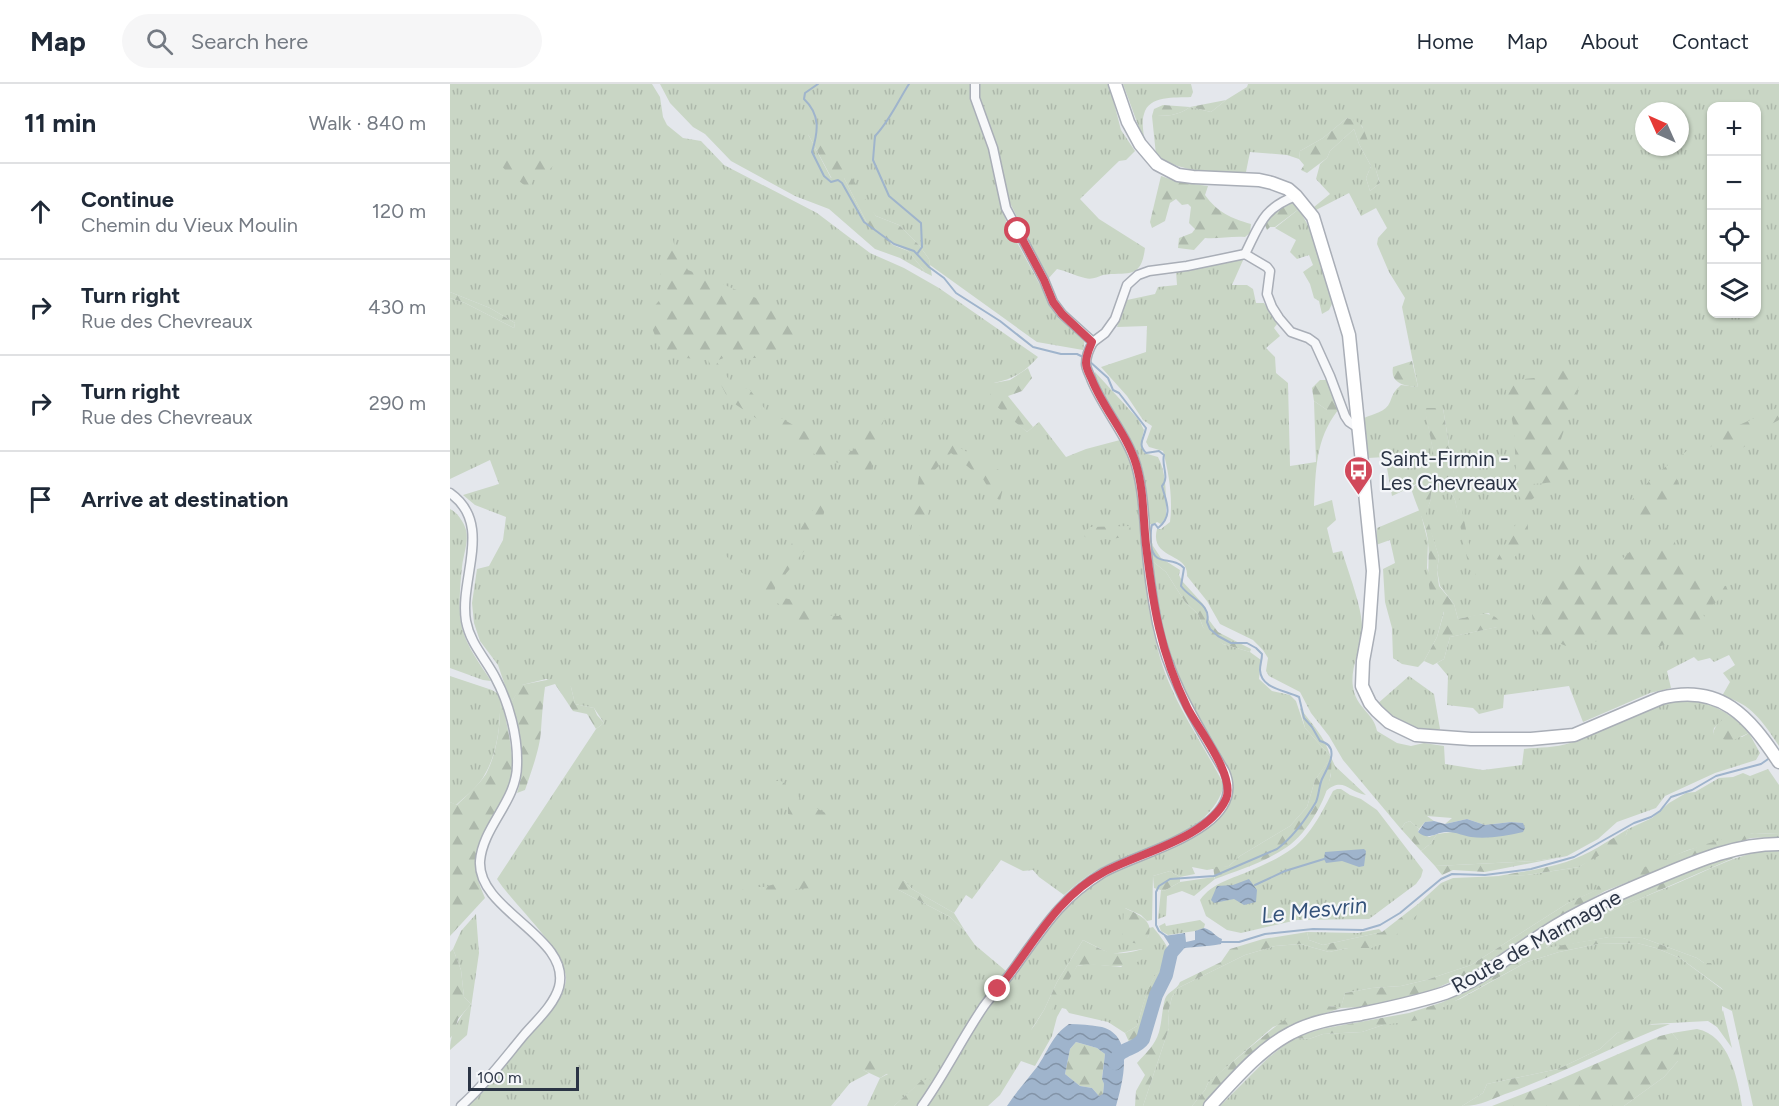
<!DOCTYPE html>
<html lang="en">
<head>
<meta charset="utf-8">
<style>
	:root { --surface:#fff; --page:#f6f6f7; --text:#1f2937; --muted:#747a83; --line:#e0e1e3 }
	body { margin:0; font-family:Figtree,sans-serif; background:var(--page); color:var(--text) }
	.controls { position:absolute; right:18px; top:18px; display:grid; overflow:hidden; border-radius:12px; box-shadow:0 2px 4px #0004 }
	.controls button { width:54px; height:54px; display:grid; place-items:center; padding:0; border:0; border-bottom:2px solid var(--line); background:var(--surface); color:var(--text); font:30px sans-serif }
	.compass { position:absolute; left:1185px; top:18px; width:54px; height:54px; border-radius:50%; background:var(--surface); box-shadow:0 2px 4px #0004; rotate:315deg }
	.scale { position:absolute; left:18px; bottom:15px; width:111px; box-sizing:border-box; padding-left:6px; border:3px solid #2b3445; border-top:0; font-size:16px; line-height:21px; white-space:nowrap; color:#2b3445; -webkit-text-stroke:4px #f4f6f9; paint-order:stroke }
	.stop { position:absolute; width:18px; height:18px; margin:-14px; border:4px solid #d1495b; border-radius:50%; background:#fff }
	.stop.end { background:#d1495b; border-color:#fff; box-shadow:0 2px 6px #0008 }
	.list { margin:0; padding:0; list-style:none }
	h2 { display:flex; justify-content:space-between; align-items:center; height:78px; margin:0; padding:0 24px; font-size:26px }
	h2 small { font-size:20px; font-weight:400; color:var(--muted) }
	.list li { display:grid; grid-template-columns:39px 1fr auto; gap:18px; align-items:center; box-sizing:border-box; height:96px; padding:0 24px; border-top:2px solid var(--line) }
	.list b { display:block; font-size:22px; white-space:nowrap }
	.list p { margin:0; font-size:20px; white-space:nowrap; color:var(--muted) }
	.list em { font-size:20px; font-style:normal; color:var(--muted) }
	.icon { flex:none; width:33px; height:33px; fill:none; stroke:currentColor; stroke-width:2; stroke-linecap:round; stroke-linejoin:round }
	.map { position:relative; flex:none; width:1329px; height:1022px; overflow:hidden }
	header { display:flex; align-items:center; gap:36px; box-sizing:border-box; height:84px; padding:0 30px; background:var(--surface); border-bottom:2px solid var(--line) }
	header strong { font-size:28px }
	nav { display:flex; gap:33px; margin-inline-start:auto; font-size:21px }
	.search { width:420px; height:54px; background:var(--page); display:flex; align-items:center; gap:15px; box-sizing:border-box; padding:0 21px; border-radius:33px; color:var(--muted); font-size:22px }
	main { display:flex }
	aside { flex:1; background:var(--surface) }
	.map>svg:first-child { display:block }
</style>
</head>
<body>
<header>
<strong>Map</strong>
<div class="search"><svg class="icon" aria-label="search" viewBox="0 0 24 24"><circle cx="10" cy="10" r="6"/><path d="M15 15l6 6"/></svg>Search here</div>
<nav><a>Home</a><a>Map</a><a>About</a><a>Contact</a></nav>
</header>
<main>
<aside>
<h2>11 min<small>Walk · 840 m</small></h2>
<ul class="list">
<li><svg class="icon" aria-label="ahead" viewBox="0 0 24 24"><path d="M12 20V5M6 11l6-6 6 6"/></svg><div><b>Continue</b><p>Chemin du Vieux Moulin</p></div><em>120 m</em></li>
<li><svg class="icon" aria-label="right" viewBox="0 0 24 24"><path d="M7 20v-9h11M14 6l5 5-5 5"/></svg><div><b>Turn right</b><p>Rue des Chevreaux</p></div><em>430 m</em></li>
<li><svg class="icon" aria-label="right" viewBox="0 0 24 24"><path d="M7 20v-9h11M14 6l5 5-5 5"/></svg><div><b>Turn right</b><p>Rue des Chevreaux</p></div><em>290 m</em></li>
<li><svg class="icon" aria-label="arrive" viewBox="0 0 24 24"><path d="M6 21V4h12l-3 4 3 4H6"/></svg><div><b>Arrive at destination</b></div></li>
</ul>
</aside>
<div class="map">
<svg width="1329" height="1022" viewBox="0 0 1329 1022">
	<defs>
		<pattern id="grass-tufts" width="24" height="20" patternUnits="userSpaceOnUse" patternTransform="scale(1.5)"><rect width="24" height="20" fill="#c9d6c5"/><path d="M3 7l-1-3M5 7V3M7 7l1-3M15 17l-1-3M17 17v-4M19 17l1-3" fill="none" stroke="#adb8ab"/></pattern>
		<pattern id="forest-firs" width="22" height="20" patternUnits="userSpaceOnUse" patternTransform="scale(1.5)"><rect width="22" height="20" fill="#c9d6c5"/><path d="M5 1l3.5 6h-7zM16 11l3.5 6h-7z" fill="#adb8ab"/></pattern>
		<pattern id="water-waves" width="16" height="10" patternUnits="userSpaceOnUse" patternTransform="scale(1.5)"><rect width="16" height="10" fill="#9fb4cc"/><path d="M0 5q4-4 8 0t8 0" fill="none" stroke="#8293a7"/></pattern>
	</defs>
	<rect width="100%" height="100%" fill="#e4e7ec"/>
	<g fill="url(#grass-tufts)" fill-rule="evenodd">
		<path d="M0,0H202L210,13L213,33L217,41L233,54L251,57L274,81L367,129L420,169L454,184L489,204L588,273C575,288 563,295 544,299L567,339L577,348L589,338L616,373L636,365L670,356C693,395 689,427 692,471C695,502 700,536 708,566C720,615 752,657 774,701C761,753 687,764 647,786C635,793 624,802 614,811L589,793L583,786L573,787L551,776L522,815L516,811L504,829L462,805L454,796L447,805L500,833L515,847L525,861L556,887L519,937L485,998L465,1003L444,1022H417L430,994L438,990L413,986L419,989L400,999L381,1022H18L34,1007L112,911C113,907 115,902 116,897C119,870 63,820 47,795L146,645L154,639L144,624L125,620L121,603L96,595L72,601L61,619L48,581L30,557L24,539L22,519L27,485L39,482L53,456L56,433L25,421L13,411L49,400L40,376L0,395V214L15,219L64,244L65,239L40,224L0,208Z"/>
		<path d="M210,0H520L524,27L538,60L550,117L557,140L608,234L635,255L633,266L587,258L480,181L479,175L469,161L449,141L426,132L358,50L381,94H394L417,139L443,161L458,167L476,189L450,174L425,165L379,125L345,112L281,77L255,50L243,43L220,19Z"/>
		<path d="M530,0H659L671,46L685,67L676,76L669,77L630,115L649,135L695,164C691,197 677,187 653,191C647,193 642,196 635,194C625,192 617,187 607,185L598,195L559,117L548,66L531,16L528,7Z"/>
		<path d="M673,0H741L743,8L741,13C725,14 699,11 694,30C691,38 694,51 695,60Z"/>
		<path d="M798,0H1329V662C1313,638 1301,619 1272,612L1280,598L1273,589L1285,581L1279,571L1264,578L1260,574L1248,577L1244,573L1217,587L1221,604L1200,609L1133,638L1119,602L1054,611L1053,624L1029,630L1023,624L997,621L998,592L987,579L994,575L1000,553L1047,543L1039,529L1008,535L1004,520L990,502L987,486L989,473L975,430L980,418L982,402L995,396L1005,416L1013,448L993,324L975,325C980,347 982,369 990,390C973,395 958,405 942,412L935,373L918,374L914,334C923,330 936,328 940,318C943,310 944,307 951,301L968,303L952,223L955,214L939,188L927,160L928,154L937,144L926,124L911,132L899,109L866,126L864,123L880,110L866,95L870,80L877,74L880,67L904,45L909,60L921,82L916,94L920,107L930,99L912,42L897,34L873,54L850,67L849,75L837,71L800,68L796,88C765,88 733,90 706,71L702,32C716,32 728,32 740,23L761,28L776,16L797,3ZM1262,22H1306V230H1262ZM1194,27H1230V63H1194Z"/>
		<path d="M849,125L861,147L883,218L879,226L872,230L869,217L864,214L860,200L853,188L863,181L859,171L847,175L840,168L846,156L825,144Z"/>
		<path d="M794,174L782,201H797L803,205L806,219H814L827,240L824,244L830,252L816,264L825,273L826,289L838,299L840,382L866,378L864,317L877,326H888C865,356 866,386 864,422L882,416L886,436L877,444L883,469L892,467C898,488 914,527 912,548C910,567 900,585 903,603C906,624 924,629 927,647L947,659L961,662L974,659L994,662L995,680L1033,686L1072,681L1074,665C1089,663 1106,664 1120,659C1173,641 1224,593 1279,631L1264,644L1263,650L1292,653L1299,649L1310,669L1306,676L1265,689L1215,712L1206,724L1167,738L1148,755L1117,772L1085,777L985,782L971,767L980,760L987,750L1072,739L1061,738L1035,741L1017,735L995,740L1002,734L977,732L984,737L975,738L969,745L960,737L955,739L951,745L893,676L879,652L861,629L850,608L819,592L816,587L818,574L813,566L803,556L770,540L757,517L737,492C739,468 699,476 707,445H711L720,438C723,415 719,389 713,367L699,363L696,358L702,342L693,336L677,312L651,283L696,268L697,242L667,243L677,216L705,210L708,203L727,201L726,187Z"/>
		<path d="M645,288L689,336L694,346L691,358L694,369L708,373C717,390 716,413 716,433L711,440L707,438L703,441L698,439L695,408L645,295Z"/>
		<path d="M0,425C7,428 14,438 16,446C19,457 13,472 12,483C10,502 8,525 12,544C17,563 30,580 41,597L33,596L0,584Z"/>
		<path d="M970,426L978,458L977,484L994,527L987,553L974,577L968,583L952,580L943,574L942,544L935,518L933,485L945,479L940,456L926,461L927,444Z"/>
		<path d="M701,476L716,488L735,518L748,530L753,543L773,560L800,568L811,576L809,595L822,607L840,611L846,617L855,644L881,673L885,682L916,711C899,708 893,692 876,707L881,691L880,675L865,696L857,723L840,742L790,772L779,782L757,786L742,783L745,790L730,793L720,787L703,792L702,836L697,837L691,831L675,824L698,854L699,844L703,843C708,850 717,859 718,867C719,878 710,884 705,892C696,907 692,925 687,942L675,949L658,938L619,929L616,925L612,924L607,933L602,952L585,982L571,977L550,1011L538,1022H475L493,998L536,925L595,845L611,828L653,793L738,755L773,727L779,717L783,705L778,684L751,642L732,605L712,556ZM633,856L661,870L693,865L671,883L640,880L627,882L618,895L610,911L581,946L594,926L607,898Z"/>
		<path d="M0,592L42,606L50,611C51,637 48,668 35,690C29,702 16,712 6,721L0,718Z"/>
		<path d="M959,592L984,610L990,645C967,651 942,636 926,621Z"/>
		<path d="M1318,685L1329,701V750L1304,749L1238,766L1198,783L1118,819L1021,881L976,896L951,902L922,904L895,909L891,924L881,922L823,943L758,999L755,1006L742,1022H693L719,944L718,929L722,913L728,904L795,871L825,862L850,860L879,868L898,864H921L969,828L968,820L991,799L1003,794L1077,791L1129,783L1176,751L1178,745L1202,734L1219,719L1236,709L1245,708L1269,694L1283,693L1293,689L1300,692Z"/>
		<path d="M887,705H891L900,711L911,715L927,726L973,786L971,793L966,800L919,835L847,836L791,849L777,846L756,832L750,816C763,798 782,795 802,786C816,780 831,773 843,764C861,751 873,726 883,707Z"/>
		<path d="M1329,765V1022H1303L1282,927L1272,922V928L1273,926L1282,964L1267,943L1258,937L1202,940L1167,949L1150,965L1108,985L1037,1000L1033,1009L1012,1022H770L818,974L843,954L859,955L873,950L912,948L933,941L1010,915L1077,878L1109,868L1148,860L1187,859L1206,864L1230,874L1273,906L1254,879L1247,874L1193,854L1159,853L1095,865C1136,835 1183,818 1230,798C1263,784 1293,767 1329,765Z"/>
		<path d="M764,793L765,795L744,812L732,807L717,812L716,832L708,835L711,806L714,807L730,798Z"/>
		<path d="M26,830L29,869L17,951L0,966C0,949 9,933 21,920L14,913L11,886L3,865L11,847Z"/>
		<path d="M750,836L755,840L754,844L745,847L718,851L711,847L709,842L715,839L716,842Z"/>
		<path d="M929,845L932,848L873,861L859,856L857,848L908,849Z"/>
		<path d="M1247,945C1279,951 1288,995 1292,1022H1174L1214,993L1228,977V956L1222,949Z"/>
	</g>
	<g fill="url(#forest-firs)">
		<path d="M776,16L761,28L740,23C728,32 716,32 702,32L704,25L713,21L740,23Z"/>
		<path d="M897,34C902,36 906,36 910,40C918,49 925,85 930,99L920,107L916,94L921,82L909,60L904,45L880,67L877,74L857,89L851,86L854,81L849,75L850,67L873,54Z"/>
		<path d="M364,45L372,47L426,132L449,141L469,161L479,175L482,192L476,189L458,167L425,151L417,139L394,94L382,95L358,50Z"/>
		<path d="M97,71L104,81L97,88L89,87L78,104L56,87L51,81L53,74Z"/>
		<path d="M711,92L729,98L758,102L755,111C768,129 781,134 801,140L800,149L795,153C781,152 769,155 755,154L744,166L728,164L729,154L742,149L745,145L739,139L741,123L738,120L732,121L726,115L720,119L715,137L702,144L700,138Z"/>
		<path d="M842,118L849,125L825,143H820L817,146L815,141L825,126Z"/>
		<path d="M215,150L222,151L224,160L238,186L311,216L344,236L352,246C339,259 327,272 308,274C288,275 287,267 266,277L280,297L300,306L318,329L329,333L381,362L402,367L414,357L428,321L436,329L428,355L422,388L394,381L359,368L347,357L322,345L279,316L258,276L213,272L197,231L218,206L210,200L212,166Z"/>
		<path d="M0,208L40,224L65,239L64,244L15,219L0,214Z"/>
		<path d="M962,277L968,303C955,302 940,300 943,283Z"/>
		<path d="M578,284L582,294L572,307L558,312L583,343L577,348L545,321L540,311L544,299L560,296Z"/>
		<path d="M1106,286L1128,287L1130,298L1109,361C1111,366 1116,372 1118,378C1124,399 1097,399 1083,400L1085,413L1075,421L1078,443L1077,464L1068,469L1055,485L1047,475L1058,456L1061,447L1070,435L1075,421L1067,409L1064,346L1056,307L1066,296L1093,293Z"/>
		<path d="M870,296H877L888,326H877L864,317L862,304Z"/>
		<path d="M1329,323V336L1295,354L1297,361L1281,371L1278,364L1263,361L1225,390L1230,405L1207,425L1201,445H1193L1179,419L1206,390L1245,361Z"/>
		<path d="M974,324H993L1002,380L1027,497L1019,484L1005,416L995,396L982,402L980,418L976,430L989,473L987,486L989,502L1004,520L1008,535C1022,533 1040,524 1049,537L1048,543L1000,553L994,575L983,581L974,577L987,553L994,528C971,511 981,483 978,458C976,439 966,422 961,404L979,393L989,390C982,368 980,347 974,324Z"/>
		<path d="M503,360L549,386L555,396L550,417L542,410L533,395L501,369L482,389L479,426L474,451L464,452L461,448L469,392Z"/>
		<path d="M368,419L374,420C379,443 339,485 325,503V512L343,516L360,526L383,532H410L414,538L404,539L364,535L344,539L334,534L348,529L299,506L259,465L265,460L292,489L308,497C333,484 350,441 368,419Z"/>
		<path d="M680,442L681,447L677,452C664,456 648,456 635,453L633,449L640,443Z"/>
		<path d="M1215,444L1223,451L1230,478L1253,489L1258,498L1276,502L1278,507L1253,530L1256,536L1240,552L1205,564H1188L1193,550L1116,562L1092,552L1084,544L1082,531C1086,526 1091,520 1093,514C1097,504 1101,489 1110,482L1169,478L1186,462L1201,470L1210,469Z"/>
		<path d="M698,446L703,462L711,474L730,486L729,491L732,497L753,520L759,536L768,548L801,565L800,568L773,560L759,551L753,543L748,530L735,518L716,488L701,476Z"/>
		<path d="M112,593L121,603L125,620L144,624L147,631L154,639L146,645L137,630L123,627L105,600L95,603C93,617 92,631 91,646C90,665 81,688 75,706L67,709C77,680 69,648 61,619L71,601Z"/>
		<path d="M50,611C55,631 67,679 61,698C50,730 19,757 27,792C29,800 32,807 35,814L0,852V718L7,721C16,712 29,701 36,690C48,667 51,637 50,611Z"/>
		<path d="M850,624C861,639 875,653 880,671C888,699 860,748 837,763C815,778 789,786 765,795L763,783L779,782L790,772L840,742L857,723L865,696L881,673L855,644Z"/>
		<path d="M1279,631L1293,640L1299,649L1279,658L1263,650C1265,640 1272,636 1279,631Z"/>
		<path d="M317,697H331L343,706L352,717L380,731L386,737L379,742L338,730V718Z"/>
		<path d="M960,737L969,745L968,748L979,753L987,750L980,760L971,767L951,745L955,739Z"/>
		<path d="M1178,745L1176,751L1171,759L1129,783L1077,791L1043,793C1067,788 1092,786 1116,778C1138,771 1158,757 1178,745Z"/>
		<path d="M1304,749L1329,750V753L1301,754L1211,785L1155,807L1097,840L1025,887L978,908L953,916L914,923L891,924L853,937L799,975L754,1022H742L755,1006L758,999C773,985 789,973 804,960C832,937 851,918 891,923L895,909L922,904L951,902L976,896L1021,881L1118,819L1146,806L1148,802C1199,782 1250,757 1304,749Z"/>
		<path d="M1117,772L1035,788L1003,786L992,791L985,782L1085,777Z"/>
		<path d="M1286,773L1164,826L1118,848L1096,864L1159,853L1193,854L1247,874L1254,879H1261L1274,906L1230,874L1206,864L1187,859L1148,860L1109,868L1077,878L970,936L933,941L912,948L873,950L859,955L843,954L871,945L959,929L993,918L1070,874L1118,841L1180,811L1262,777Z"/>
		<path d="M720,787L730,793V798L714,807L704,804L703,792Z"/>
		<path d="M362,790L376,803C361,805 347,804 333,806C318,809 306,815 292,806L300,803H314Z"/>
		<path d="M454,796L462,805L504,829L515,847L500,833L447,805L448,799Z"/>
		<path d="M968,820L970,828L940,857L921,864H898L879,868L850,860L825,862L795,871L728,904L722,913L718,929L719,944L693,1022H685L686,1007L695,991L687,979C696,969 705,961 709,948C712,937 712,926 715,915C718,907 727,906 730,898L771,878L780,865L813,855L857,848L859,856L873,861L932,848Z"/>
		<path d="M674,824C691,831 709,839 694,860L672,858Z"/>
		<path d="M633,856C660,870 663,873 693,865L698,871C675,891 653,877 627,882L592,943L581,947L594,926L607,898Z"/>
		<path d="M3,865L11,886L14,913L21,920L8,935L4,950L0,954V868Z"/>
		<path d="M719,870C721,888 710,897 703,914C697,929 692,944 693,961L687,966L683,967L675,949L687,942C692,925 696,905 706,890C711,883 715,879 719,870Z"/>
		<path d="M1220,940C1166,961 1115,988 1061,1008C1043,1014 1032,1022 1012,1022L1033,1009L1037,1000L1108,985L1150,965L1167,949L1190,941Z"/>
		<path d="M1222,949L1228,956V977L1214,993L1174,1022H1042L1106,997L1210,952Z"/>
		<path d="M626,958L647,964L655,970L652,994L654,1000L653,1010L649,1012L642,1004L630,1002L615,990L620,965Z"/>
		<path d="M418,965H424L436,974L441,987L430,994L413,986L408,989L406,986Z"/>
		<path d="M477,995L485,998L468,1022H444L470,998Z"/>
	</g>
	<g fill="url(#water-waves)" fill-rule="evenodd">
		<path d="M1017,735L1035,741L1061,738L1073,739L1075,744L1073,748C1056,752 1038,755 1021,753C1014,752 1006,748 998,748C986,747 979,758 968,748L975,738L984,737L995,740Z"/>
		<path d="M914,765L916,767L914,782L909,783L892,777L876,779L874,775L875,768Z"/>
		<path d="M799,795L807,806L806,818L794,821L784,815L764,819L761,816L767,802L783,801Z"/>
		<path d="M754,844C763,846 764,852 772,855L771,860C757,863 739,862 727,866L721,863L714,852L735,849L736,858L745,856V847Z"/>
		<path d="M619,940C629,940 641,941 652,943C685,952 673,998 666,1022H557C566,1008 577,996 587,983C598,968 602,951 619,940ZM626,958L647,964L655,970L652,995L654,1000L653,1010L649,1012L642,1004L630,1002L615,990L620,965Z"/>
	</g>
	<g fill="none" stroke-linecap="round" stroke-linejoin="round">
		<g stroke="#9fb4cc" stroke-width="2">
			<path d="M368,0L355,9L354,15C371,31 368,48 362,68L374,92L381,98L388,96L392,99L414,138L444,160L464,167L479,183L494,194L506,209L550,237L583,263L611,270H627L633,273"/>
			<path d="M459,0C448,17 439,38 425,52L423,76L439,112L471,139L472,163L467,170"/>
			<path d="M638,276L658,294L663,306L669,309L696,344C694,355 687,360 696,369L709,367L714,371C711,381 720,393 712,402C716,418 724,431 708,444L705,440L702,441C700,447 701,454 701,461C704,484 722,471 734,484L731,502C740,515 762,520 757,538L760,545L768,552L781,559H797L806,564L812,570C812,576 810,580 810,586C811,605 835,606 849,613L854,634L862,643L870,657C891,662 878,683 872,695C869,702 869,711 866,718C856,735 843,753 827,765L764,792L720,795L709,802L706,808V841L709,847L716,852"/>
			<path d="M805,801L835,787L874,775"/>
			<path d="M769,858H789L815,850L863,845L913,846L930,841L950,829L991,795L1002,790L1035,791L1081,785L1124,773L1184,739L1201,733L1210,727L1221,713L1242,706L1266,692L1311,680L1321,673"/>
		</g>
		<path stroke="#9fb4cc" stroke-width="14" d="M665,979C668,963 685,967 693,955L706,911L716,891L721,869L728,861"/>
		<defs>
			<g id="minor">
				<path d="M525,0V14L543,64L556,124L594,196L603,218L612,230L643,258"/>
				<path d="M795,170C810,140 813,124 846,112"/>
				<path d="M643,258L655,249L665,235L677,201L688,191L699,187L737,182L795,170L817,183L820,187L817,210L822,223L829,234L841,248L858,254L865,259L880,292L895,332L899,338L908,344"/>
				<path d="M0,409C44,440 9,494 16,537C20,559 35,574 45,593C59,619 68,652 67,681C67,717 33,742 30,777C27,827 122,853 109,903C104,921 86,937 74,951C54,975 35,1001 11,1022"/>
				<path d="M472,1022C495,990 512,954 534,922C545,907 558,894 568,879C594,843 611,815 651,790C684,769 799,746 775,688C747,640 718,594 707,539C702,513 698,485 696,458C694,432 693,406 686,381C677,351 654,326 642,297C640,291 636,285 636,280C636,272 639,265 643,258"/>
			</g>
			<g id="secondary">
				<path d="M665,0L678,38L690,60L707,80L728,91L743,93L809,96L822,99L838,105L846,112L863,133L899,251L923,487L919,544L913,577L912,602L920,619L927,627L939,638L966,651L1021,655H1081L1124,651L1211,614C1271,599 1299,633 1329,678"/>
				<path d="M760,1022C784,996 810,965 841,949C863,937 887,934 911,930C939,924 968,918 995,909C1031,896 1061,870 1093,850C1130,826 1170,809 1211,792C1249,776 1287,760 1329,760"/>
			</g>
		</defs>
		<use href="#minor" stroke="#a9aeb7" stroke-width="11"/>
		<use href="#secondary" stroke="#a9aeb7" stroke-width="15"/>
		<use href="#minor" stroke="#f7f8fa" stroke-width="8"/>
		<use href="#secondary" stroke="#fff" stroke-width="12"/>
	</g>
	<g fill="none" stroke-linecap="round" stroke-linejoin="round">
		<path stroke="#d1495b" stroke-width="8" d="M548,905C582,864 605,814 654,788C689,769 758,754 776,715C786,692 748,645 737,623C710,568 703,521 696,461C693,434 694,407 686,380C677,350 654,326 642,296C640,291 636,285 636,279C636,271 639,265 642,258L612,230L603,218L594,196L568,147"/>
	</g>
	<defs>
		<symbol id="bus-pin" viewBox="-11 -11 22 30"><path d="M0 17L-7.5 6A9.5 9.5 0 1 1 7.5 6Z" fill="#d1495b" stroke="#f4f6f9"/><path d="M-5-6H5V4H4V6H2V4H-2V6H-4V4H-5ZM-3.5-4V0h7V-4ZM-3.5 1.2v1.5H-2V1.2ZM2 1.2v1.5H3.5V1.2Z" fill="#fff"/></symbol>
	</defs>
	<g fill-rule="evenodd">
		<use href="#bus-pin" x="892" y="370" width="33" height="45"/>
	</g>
	<g text-anchor="middle" dominant-baseline="central" stroke-width="4.5" stroke-linejoin="round" paint-order="stroke">
		<g font-size="21" fill="#2b3445" stroke="#f4f6f9" text-anchor="start">
			<text x="930" y="374">Saint-Firmin -<tspan x="930" dy="24">Les Chevreaux</tspan></text>
		</g>
		<g font-size="21" fill="#2b3445" stroke="#f4f6f9">
			<text transform="translate(1086 857) rotate(-29)">Route de Marmagne</text>
		</g>
		<g font-size="22" font-style="italic" fill="#34527a" stroke="#f4f6f9">
			<text transform="translate(864 826) rotate(-6)">Le Mesvrin</text>
		</g>
	</g>
</svg>
<div class="controls">
<button>+</button>
<button>−</button>
<button><svg class="icon" aria-label="locate" viewBox="0 0 24 24"><circle cx="12" cy="12" r="6"/><path d="M12 2v4M12 18v4M2 12h4M18 12h4"/></svg></button>
<button><svg class="icon" aria-label="layers" viewBox="0 0 24 24"><path d="M12 4l9 5-9 5-9-5zM3 14l9 5 9-5"/></svg></button>
</div>
<svg class="compass" viewBox="-18 -18 36 36"><path d="M0-13l5 13h-10z" fill="#e53935"/><path d="M0 13l5-13h-10z" fill="#747a83"/></svg>
<div class="scale">100 m</div>
<div class="stop" style="left:568px;top:147px"></div>
<div class="stop end" style="left:548px;top:905px"></div>
</div>
</main>
</body>
</html>
